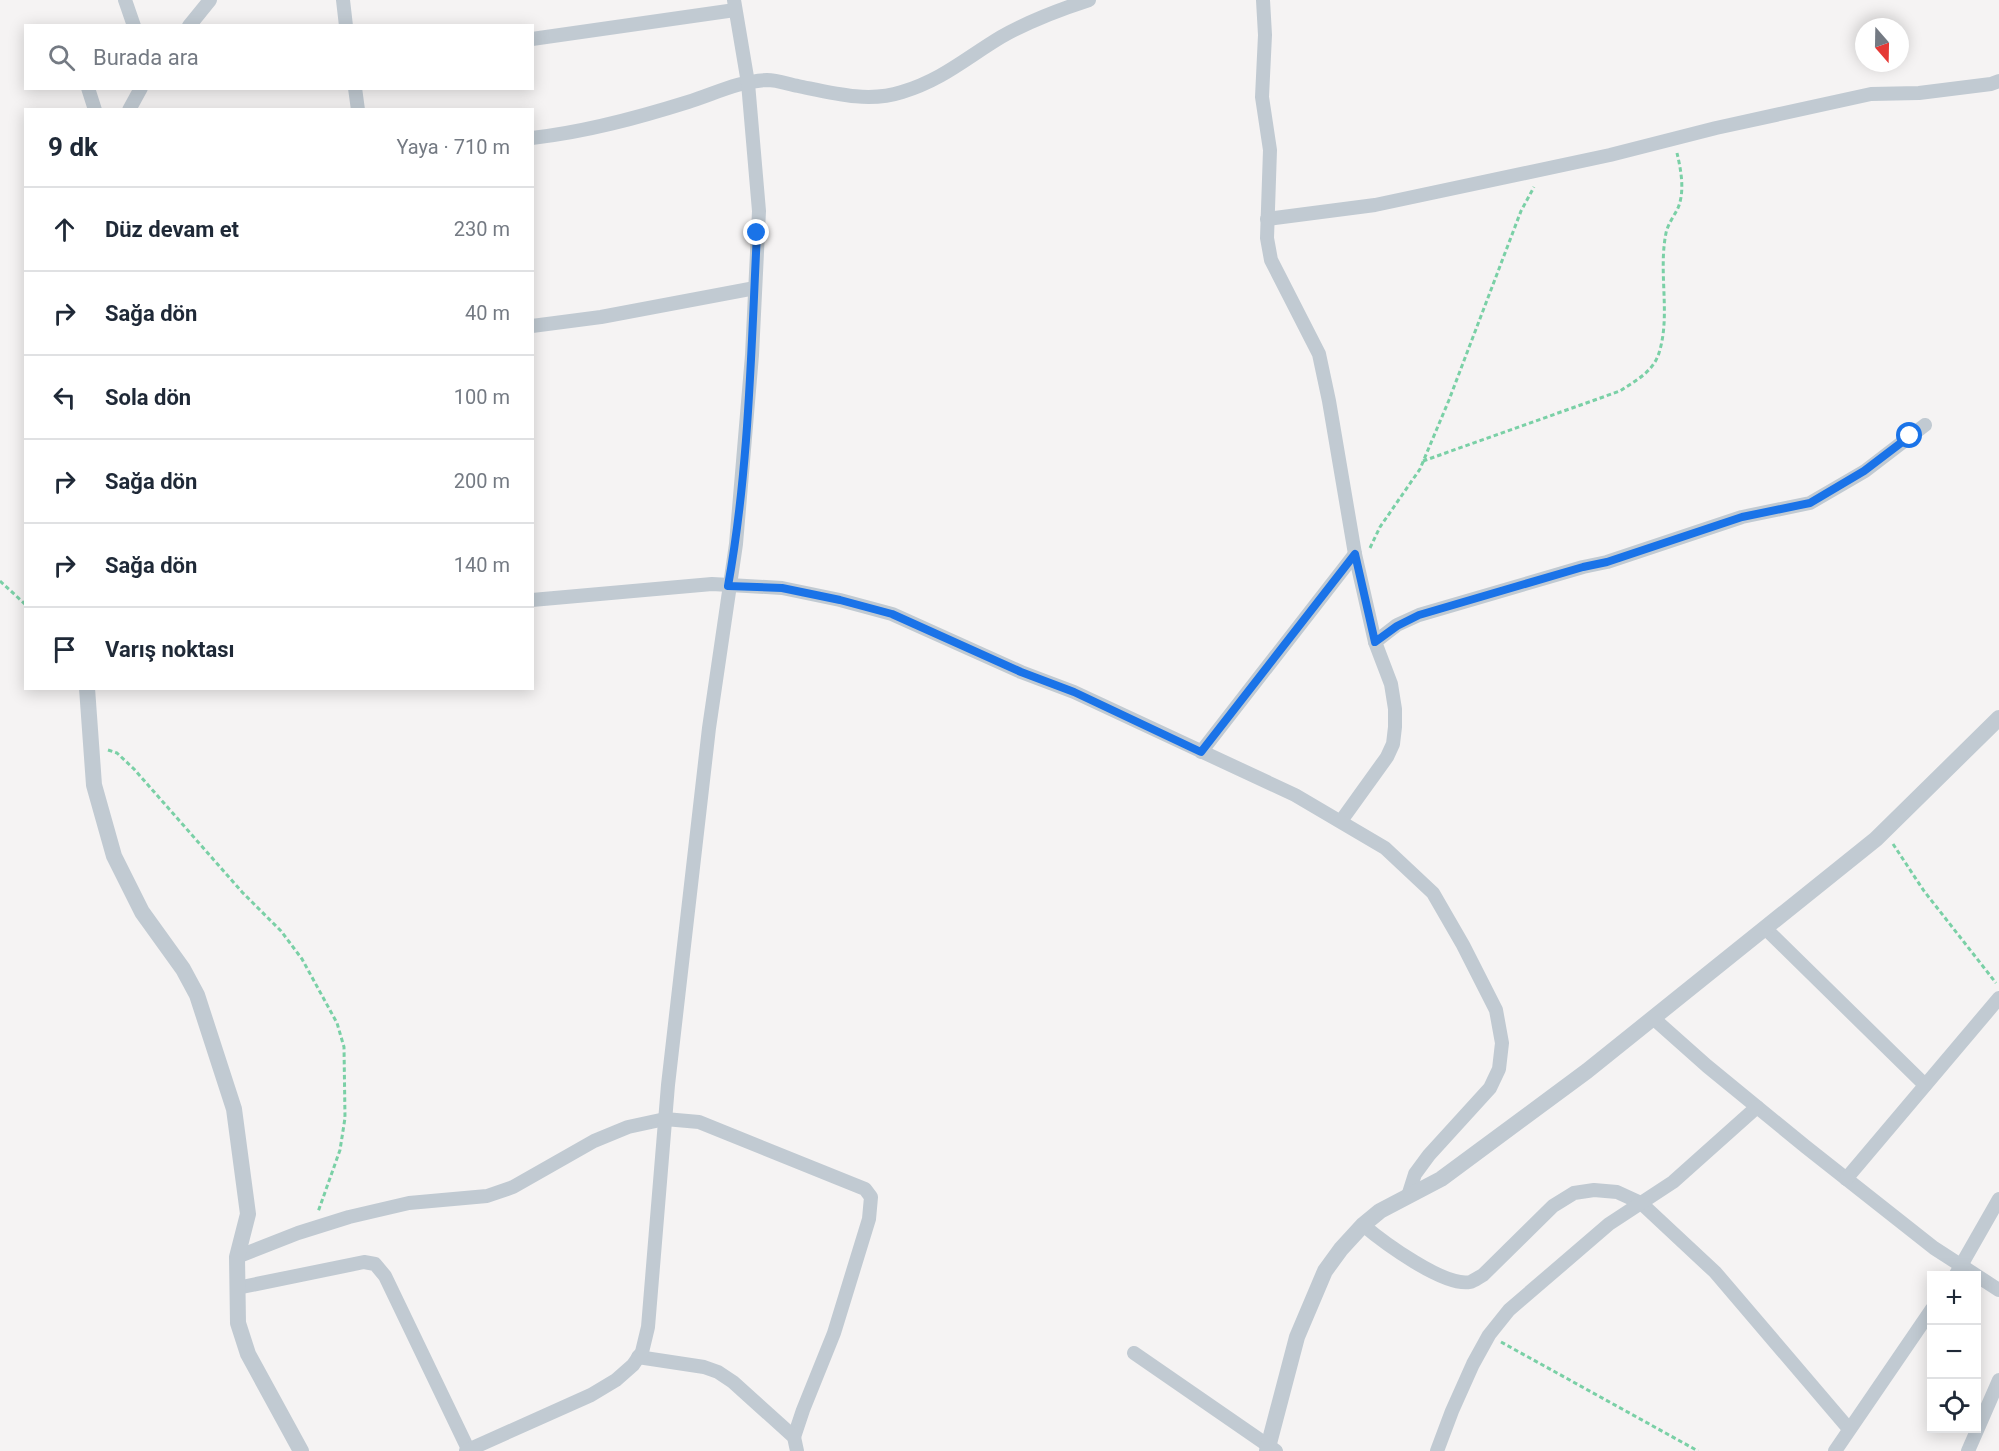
<!DOCTYPE html>
<html lang="tr">
<head>
<meta charset="utf-8">
<style>
	:root { --surface:#fff; --page:#f2f2f3; --text:#1f2937; --muted:#747a83; --line:#e0e1e3 }
	body { margin:0; font-family:Roboto,sans-serif; background:var(--page); color:var(--text) }
	.controls { position:absolute; right:18px; bottom:18px; display:grid; overflow:hidden; border-radius:0px; box-shadow:0 3px 15px #0003 }
	.controls button { width:54px; height:54px; display:grid; place-items:center; padding:0; border:0; border-bottom:2px solid var(--line); background:var(--surface); color:var(--text); font:30px sans-serif }
	.compass { position:absolute; left:1855px; top:18px; width:54px; height:54px; border-radius:50%; background:var(--surface); box-shadow:0 3px 15px #0003; rotate:160deg }
	.stop { position:absolute; width:18px; height:18px; margin:-14px; border:4px solid #1a73e8; border-radius:50%; background:#fff }
	.stop.end { background:#1a73e8; border-color:#fff; box-shadow:0 2px 6px #0008 }
	.list { margin:0; padding:0; list-style:none }
	h2 { display:flex; justify-content:space-between; align-items:center; height:78px; margin:0; padding:0 24px; font-size:26px }
	h2 small { font-size:20px; font-weight:400; color:var(--muted) }
	.list li { display:grid; grid-template-columns:39px 1fr auto; gap:18px; align-items:center; box-sizing:border-box; height:84px; padding:0 24px; border-top:2px solid var(--line) }
	.list b { display:block; font-size:22px; white-space:nowrap }
	.list em { font-size:20px; font-style:normal; color:var(--muted) }
	.icon { flex:none; width:33px; height:33px; fill:none; stroke:currentColor; stroke-width:2; stroke-linecap:round; stroke-linejoin:round }
	.map { position:relative; flex:none; width:1999px; height:1451px; overflow:hidden }
	.search { position:absolute; background:var(--surface); box-shadow:0 3px 15px #0003; left:24px; top:24px; width:510px; height:66px; display:flex; align-items:center; gap:15px; box-sizing:border-box; padding:0 21px; border-radius:0px; color:var(--muted); font-size:22px }
	.panel { position:absolute; background:var(--surface); box-shadow:0 3px 15px #0003; left:24px; top:108px; width:510px; height:582px; border-radius:0px }
	.map>svg:first-child { display:block }
</style>
</head>
<body>
<div class="map">
<svg width="1999" height="1451" viewBox="0 0 1999 1451">
	<rect width="100%" height="100%" fill="#f5f3f3"/>
	<g fill="none" stroke-linecap="round" stroke-linejoin="round">
		<g stroke="#7ad0a6" stroke-width="3" stroke-dasharray="4.5 3" stroke-linecap="butt">
			<path d="M1423,461L1620,391C1635,381 1653,372 1659,353C1671,315 1658,273 1666,233C1668,224 1674,216 1678,208C1685,191 1681,170 1677,153"/>
			<path d="M1370,548L1380,527L1420,469L1449,400L1521,211L1534,187"/>
			<path d="M0,581L26,605"/>
			<path d="M108,750L117,753L134,769L242,892L281,931L302,959L337,1023L344,1047L345,1118L340,1150L318,1212"/>
			<path d="M1893,844L1924,891L1996,983"/>
			<path d="M1501,1342L1698,1451"/>
		</g>
		<g stroke="#c1cad2" stroke-width="14">
			<path d="M125,0L134,26"/>
			<path d="M343,0L346,26"/>
			<path d="M1263,0L1265,35L1262,97L1270,150L1267,238L1271,260L1319,354L1329,401L1355,554L1375,642L1391,684L1395,709V727L1393,744L1387,757L1341,821"/>
			<path d="M189,26L210,0"/>
			<path d="M532,39L735,10"/>
			<path d="M88,88L95,110"/>
			<path d="M355,88L358,110"/>
			<path d="M129,110L141,88"/>
			<path d="M532,138C586,132 637,118 688,102C714,94 739,81 767,80C777,80 788,84 798,86C832,93 868,103 902,92C942,80 966,58 1001,37C1029,21 1058,10 1089,0"/>
			<path d="M1267,219L1375,205L1610,155L1716,128L1871,94L1919,93L1991,84L1999,81"/>
			<path d="M532,326L601,317L755,288"/>
			<path d="M532,600L712,584L782,588L840,600L892,614L1021,672L1074,692L1295,795L1385,848L1433,893L1463,945L1496,1010L1502,1043L1499,1069L1490,1088L1429,1155L1415,1174L1408,1196"/>
			<path d="M1375,642L1397,625L1419,615L1583,567L1607,562L1742,517L1810,503L1865,471L1925,425"/>
			<path d="M1201,752L1355,554"/>
			<path d="M1765,928L1925,1085"/>
			<path d="M1653,1018L1707,1066L1806,1147L1934,1248L1999,1290"/>
			<path d="M1846,1179L1999,998"/>
			<path d="M1363,1225C1383,1242 1444,1287 1470,1282C1474,1281 1479,1277 1483,1275L1553,1206L1574,1193L1594,1190L1617,1192L1641,1203L1715,1272L1849,1429"/>
			<path d="M237,1257L298,1233L349,1217L409,1203L487,1196L513,1187L594,1141L628,1127L665,1119L699,1122L865,1189L871,1197L869,1219L834,1333L803,1410L794,1437"/>
			<path d="M1955,1276L1999,1199"/>
			<path d="M237,1288L364,1262L375,1264L385,1276L469,1451"/>
			<path d="M1134,1353L1276,1451"/>
			<path d="M638,1357L704,1367L718,1372L733,1382L794,1437L797,1451"/>
			<path d="M466,1451L591,1395L616,1380L633,1365L642,1352L648,1327L668,1085L709,728L736,544L752,355L759,211L748,83L734,0"/>
			<path d="M1437,1451L1452,1411L1473,1364L1489,1335L1509,1310L1609,1224L1673,1182L1757,1107"/>
			<path d="M1835,1451L1932,1309"/>
			<path d="M1968,1451L1999,1380"/>
		</g>
		<g stroke="#c1cad2" stroke-width="16">
			<path d="M87,688L94,785L114,856L142,912L183,969L197,995L234,1109L248,1214L237,1257L238,1323L248,1354L301,1451"/>
			<path d="M1267,1451L1297,1337L1325,1271L1341,1249L1363,1225L1380,1211L1441,1179L1587,1071L1876,839L1999,718"/>
		</g>
	</g>
	<g fill="none" stroke-linecap="round" stroke-linejoin="round">
		<path stroke="#1a73e8" stroke-width="8" d="M757,233C751,351 749,470 728,586L782,588L840,600L892,614L1021,672L1074,692L1201,752L1355,554L1375,642L1397,626L1419,615L1583,567L1607,562L1742,517L1810,503L1864,471L1910,436"/>
	</g>
</svg>
<div class="controls">
<button>+</button>
<button>−</button>
<button><svg class="icon" aria-label="locate" viewBox="0 0 24 24"><circle cx="12" cy="12" r="6"/><path d="M12 2v4M12 18v4M2 12h4M18 12h4"/></svg></button>
</div>
<svg class="compass" viewBox="-18 -18 36 36"><path d="M0-13l5 13h-10z" fill="#e53935"/><path d="M0 13l5-13h-10z" fill="#747a83"/></svg>
<div class="stop" style="left:1910px;top:436px"></div>
<div class="stop end" style="left:757px;top:233px"></div>
<div class="search"><svg class="icon" aria-label="search" viewBox="0 0 24 24"><circle cx="10" cy="10" r="6"/><path d="M15 15l6 6"/></svg>Burada ara</div>
<section class="panel">
<h2>9 dk<small>Yaya · 710 m</small></h2>
<ul class="list">
<li><svg class="icon" aria-label="ahead" viewBox="0 0 24 24"><path d="M12 20V5M6 11l6-6 6 6"/></svg><div><b>Düz devam et</b></div><em>230 m</em></li>
<li><svg class="icon" aria-label="right" viewBox="0 0 24 24"><path d="M7 20v-9h11M14 6l5 5-5 5"/></svg><div><b>Sağa dön</b></div><em>40 m</em></li>
<li><svg class="icon" aria-label="left" viewBox="0 0 24 24"><path d="M17 20v-9H6M10 6l-5 5 5 5"/></svg><div><b>Sola dön</b></div><em>100 m</em></li>
<li><svg class="icon" aria-label="right" viewBox="0 0 24 24"><path d="M7 20v-9h11M14 6l5 5-5 5"/></svg><div><b>Sağa dön</b></div><em>200 m</em></li>
<li><svg class="icon" aria-label="right" viewBox="0 0 24 24"><path d="M7 20v-9h11M14 6l5 5-5 5"/></svg><div><b>Sağa dön</b></div><em>140 m</em></li>
<li><svg class="icon" aria-label="arrive" viewBox="0 0 24 24"><path d="M6 21V4h12l-3 4 3 4H6"/></svg><div><b>Varış noktası</b></div></li>
</ul>
</section>
</div>
</body>
</html>
